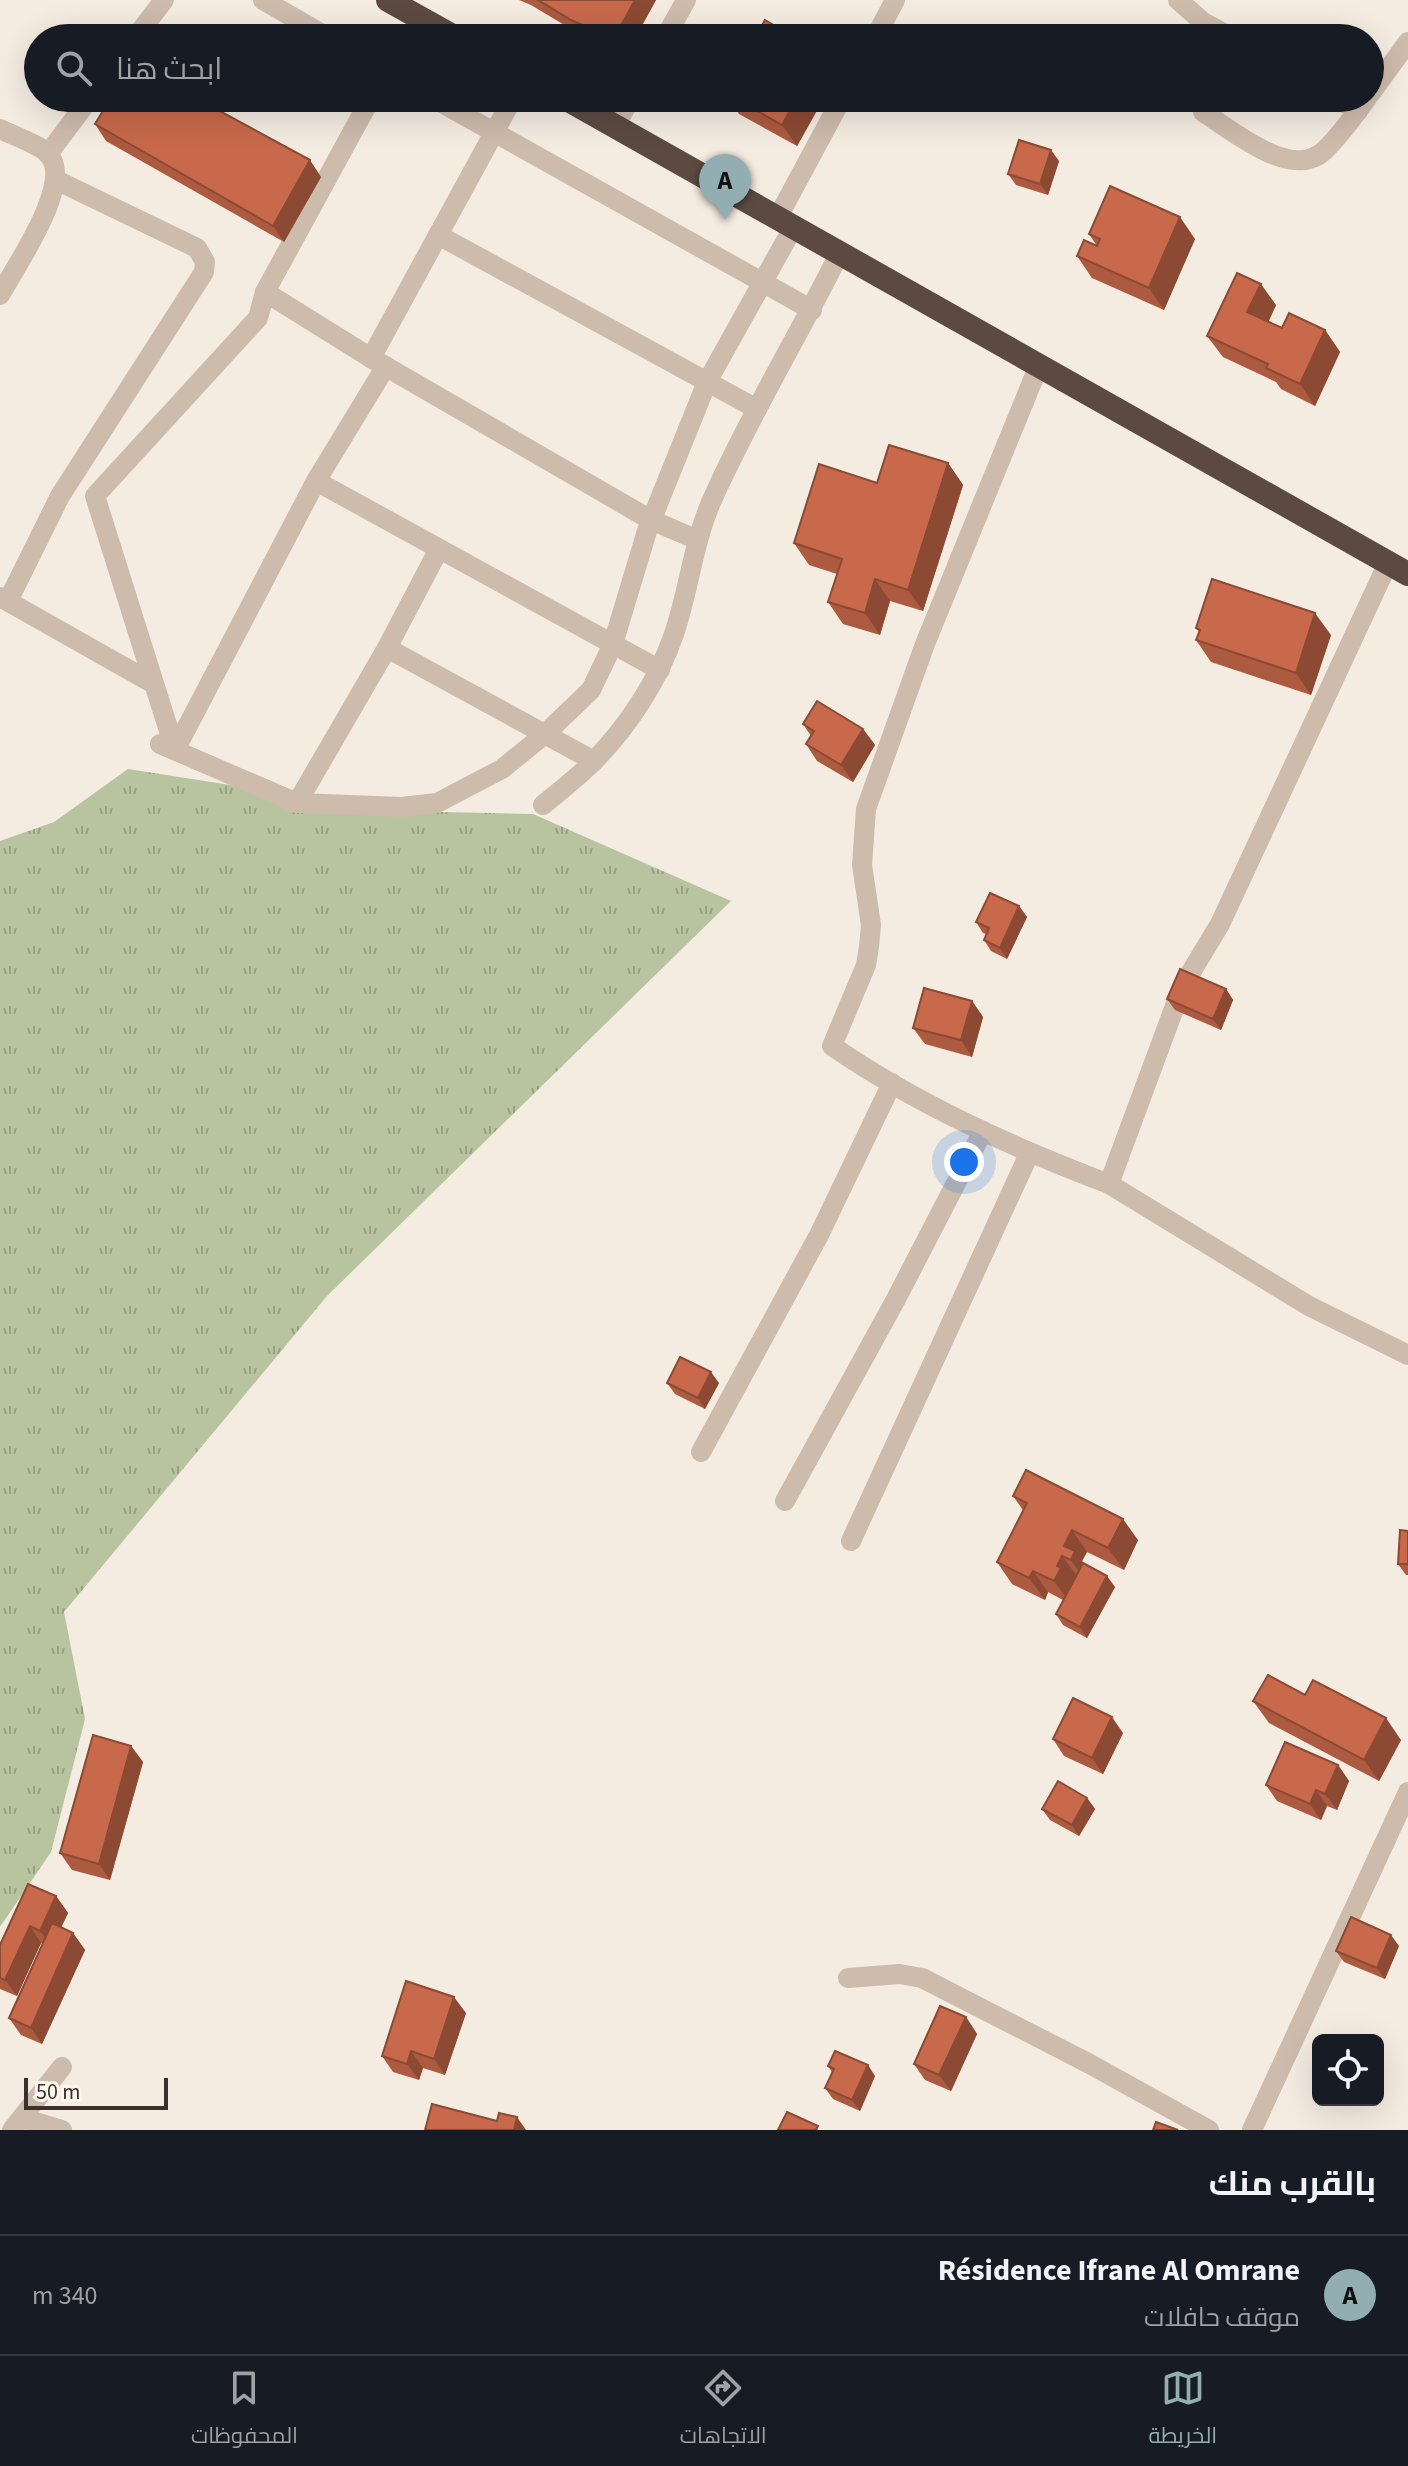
<!DOCTYPE html>
<html lang="ar">
<head>
<meta charset="utf-8">
<style>
	:root { --surface:#171b24; --page:#20242c; --text:#f1f3f6; --muted:#9ea1a6; --line:#363941; --accent:#92aeb2 }
	body { margin:0; font-family:"Source Sans 3",Cairo,sans-serif; background:var(--page); color:var(--text); direction:rtl }
	.controls { position:absolute; right:24px; bottom:24px; display:grid; overflow:hidden; border-radius:12px; box-shadow:0 8px 32px #0002 }
	.controls button { width:72px; height:72px; display:grid; place-items:center; padding:0; border:0; border-bottom:2px solid var(--line); background:var(--surface); color:var(--text); font:40px sans-serif }
	.scale { position:absolute; left:24px; bottom:20px; width:144px; box-sizing:border-box; padding-left:8px; border:4px solid #3b302b; border-top:0; font-size:22px; line-height:28px; white-space:nowrap; color:#3b302b; -webkit-text-stroke:6px #fbf5ee; paint-order:stroke }
	.you { position:absolute; left:964px; top:1162px; width:28px; height:28px; margin:-20px; border:6px solid #fff; border-radius:50%; background:#1a73e8; box-shadow:0 0 0 12px #1a73e833 }
	.badge { display:grid; place-items:center; width:52px; height:52px; border-radius:50%; background:var(--accent); color:#111; font-size:26px; font-weight:700 }
	.pin { position:absolute; translate:-50% -66px; filter:drop-shadow(0 2px 4px #0008) }
	.pin::after { content:''; position:absolute; top:42px; width:28px; height:24px; background:inherit; clip-path:polygon(0 0,100% 0,50% 100%) }
	.list { margin:0; padding:0; list-style:none }
	h2 { display:flex; justify-content:space-between; align-items:center; height:104px; margin:0; padding:0 32px; font-size:34px }
	h2 small { font-size:26px; font-weight:400; color:var(--muted) }
	.list li { display:grid; grid-template-columns:52px 1fr auto; gap:24px; align-items:center; box-sizing:border-box; height:120px; padding:0 32px; border-top:2px solid var(--line) }
	.list b { display:block; font-size:30px; white-space:nowrap }
	.list p { margin:0; font-size:26px; white-space:nowrap; color:var(--muted) }
	.list em { font-size:26px; font-style:normal; color:var(--muted) }
	.icon { flex:none; width:44px; height:44px; fill:none; stroke:currentColor; stroke-width:2; stroke-linecap:round; stroke-linejoin:round }
	.map { position:relative; flex:none; width:1408px; height:2130px; overflow:hidden; direction:ltr }
	.search { position:absolute; background:var(--surface); box-shadow:0 8px 32px #0002; left:24px; right:24px; top:24px; height:88px; display:flex; align-items:center; gap:20px; box-sizing:border-box; padding:0 28px; border-radius:44px; color:var(--muted); font-size:30px }
	.sheet { height:224px; background:var(--surface) }
	nav { display:flex; justify-content:space-around; align-items:center; box-sizing:border-box; height:112px; border-top:2px solid var(--line); background:var(--surface); font-size:22px; color:var(--muted) }
	nav a { display:grid; justify-items:center; gap:4px }
	nav .on { color:var(--accent) }
	.map>svg:first-child { display:block }
</style>
</head>
<body>
<div class="map">
<svg width="1408" height="2130" viewBox="0 0 1408 2130">
	<defs>
		<pattern id="grass-tufts" width="24" height="20" patternUnits="userSpaceOnUse" patternTransform="scale(2)"><rect width="24" height="20" fill="#b8c4a0"/><path d="M3 7l-1-3M5 7V3M7 7l1-3M15 17l-1-3M17 17v-4M19 17l1-3" fill="none" stroke="#97a083"/></pattern>
	</defs>
	<rect width="100%" height="100%" fill="#f4ebe1"/>
	<path fill="url(#grass-tufts)" d="M128,769L397,811L533,814L731,901L327,1296L64,1612L85,1719L51,1852L0,1927V841L54,822Z"/>
	<g fill="none" stroke-linecap="round" stroke-linejoin="round">
		<g stroke="#cdbbac" stroke-width="20">
			<path d="M263,0L329,38"/>
			<path d="M1178,0L1203,22L1233,38"/>
			<path d="M135,38L164,0"/>
			<path d="M665,38L686,0"/>
			<path d="M875,38L895,0"/>
			<path d="M1370,94L1408,42"/>
			<path d="M433,98L812,310"/>
			<path d="M1337,98L1358,111"/>
			<path d="M1203,112C1232,130 1291,181 1324,151C1340,136 1354,116 1367,98"/>
			<path d="M615,126L631,98"/>
			<path d="M0,129C12,135 41,145 49,155C74,183 15,267 0,295"/>
			<path d="M48,154L90,98"/>
			<path d="M778,217L842,98"/>
			<path d="M438,235L757,409"/>
			<path d="M265,292L371,358L651,520L698,540"/>
			<path d="M371,358L513,98"/>
			<path d="M1039,365L925,644L866,809L862,865L871,925L869,947L866,965L832,1046C918,1105 1012,1147 1109,1184"/>
			<path d="M316,481L660,670"/>
			<path d="M1388,563L1220,924L1182,987L1109,1184L1309,1306L1408,1355"/>
			<path d="M0,597L154,684"/>
			<path d="M8,601L60,496L204,272L205,262L197,248L56,180"/>
			<path d="M387,648L594,761"/>
			<path d="M160,744L297,803L402,807L437,803L502,769L545,734L591,690L613,644L647,531L707,382L794,226"/>
			<path d="M175,750L95,496L258,318L265,292L371,98"/>
			<path d="M175,750L316,481L386,366"/>
			<path d="M297,803L387,648L439,549"/>
			<path d="M543,805C560,791 578,777 594,761C628,726 658,681 674,634C689,590 693,543 712,500C750,415 799,335 840,252"/>
			<path d="M701,1452L819,1235L892,1083"/>
			<path d="M785,1501L895,1301L983,1131"/>
			<path d="M851,1541L1029,1154"/>
			<path d="M848,1978L900,1974L922,1978L1088,2063L1209,2130"/>
			<path d="M22,2118L62,2130"/>
			<path d="M12,2130L62,2067"/>
			<path d="M1252,2130L1408,1792"/>
		</g>
		<g stroke="#5c4a42" stroke-width="24">
			<path d="M388,0L456,38"/>
			<path d="M565,98L1408,574"/>
		</g>
	</g>
	<g fill="#ac5a40">
		<path d="M519,0H656L635,38H586L531,5Z"/>
		<path d="M728,98H824L797,146L739,114Z"/>
		<path d="M95,124L321,177L284,242L106,141Z"/>
		<path d="M1059,161L1048,195L1016,185L1008,174Z"/>
		<path d="M1089,234L1195,239L1164,310L1092,278L1077,256L1097,246Z"/>
		<path d="M1276,305L1268,321L1282,328L1325,330L1340,352L1315,406L1281,389L1276,382L1223,357L1207,336Z"/>
		<path d="M948,463L963,485L923,611L890,601L880,635L843,624L828,602L837,574L809,565L794,543L877,483Z"/>
		<path d="M1196,628L1331,635L1311,695L1211,662L1196,640L1199,632Z"/>
		<path d="M803,724L863,729L875,745L853,782L817,761L806,744L811,736Z"/>
		<path d="M1019,906L1027,917L1007,959L991,951L984,940L986,934L983,933L976,922Z"/>
		<path d="M1226,989L1233,1000L1221,1030L1175,1010L1167,999Z"/>
		<path d="M972,1001L983,1017L972,1057L925,1044L913,1028Z"/>
		<path d="M667,1383H719L705,1409L675,1394Z"/>
		<path d="M1013,1496L1138,1540L1124,1570L1087,1552L1082,1561L1084,1564L1115,1587L1087,1638L1063,1625L1056,1614L1063,1600L1048,1592L1045,1600L1012,1584L997,1562L1023,1510Z"/>
		<path d="M1408,1531V1575H1406L1398,1564Z"/>
		<path d="M1305,1695L1401,1740L1379,1781L1269,1723L1253,1701Z"/>
		<path d="M1123,1733L1103,1774L1064,1756L1053,1739Z"/>
		<path d="M131,1746L143,1762L110,1880L72,1870L60,1853Z"/>
		<path d="M1338,1765L1349,1781L1337,1810L1327,1806L1321,1820L1277,1801L1266,1785Z"/>
		<path d="M1087,1798L1095,1809L1079,1836L1050,1820L1042,1809Z"/>
		<path d="M56,1896L68,1913L61,1927L73,1933L85,1950L42,2044L21,2035L9,2018L43,1944L41,1943L17,1996L0,1989V1945Z"/>
		<path d="M1399,1946L1385,1979L1344,1962L1336,1951Z"/>
		<path d="M466,2013L445,2075L423,2068L419,2080L393,2072L382,2056Z"/>
		<path d="M966,2017L977,2034L951,2091L925,2080L914,2064Z"/>
		<path d="M828,2066L875,2076L860,2111L833,2099L825,2088L832,2072Z"/>
	</g>
	<g fill="#8c4a34">
		<path d="M635,0H656L635,38H614Z"/>
		<path d="M797,98H824L797,146L782,125Z"/>
		<path d="M1051,150L1059,161L1048,195L1040,184Z"/>
		<path d="M310,160L321,177L284,242L273,226Z"/>
		<path d="M1180,217L1195,239L1164,310L1149,288Z"/>
		<path d="M1261,284L1276,305L1263,334L1247,312Z"/>
		<path d="M1325,330L1340,352L1315,406L1300,384Z"/>
		<path d="M948,463L963,485L923,611L908,590Z"/>
		<path d="M875,579L890,601L880,635L865,613Z"/>
		<path d="M1315,613L1331,635L1311,695L1296,673Z"/>
		<path d="M863,729L875,745L853,782L841,765Z"/>
		<path d="M1019,906L1027,917L1007,959L1000,948Z"/>
		<path d="M1226,989L1233,1000L1221,1030L1213,1019Z"/>
		<path d="M972,1001L983,1017L972,1057L961,1040Z"/>
		<path d="M711,1372L719,1383L705,1409L698,1398Z"/>
		<path d="M1123,1519L1138,1540L1124,1570L1108,1548Z"/>
		<path d="M1072,1530L1087,1552L1082,1561L1090,1573L1086,1582L1071,1560L1064,1546Z"/>
		<path d="M1062,1556L1078,1577L1070,1603L1054,1581L1057,1566Z"/>
		<path d="M1033,1571L1048,1592L1045,1600L1029,1578Z"/>
		<path d="M1107,1576L1115,1587L1087,1638L1080,1627Z"/>
		<path d="M1112,1717L1123,1733L1103,1774L1092,1758Z"/>
		<path d="M1386,1718L1401,1740L1379,1781L1364,1760Z"/>
		<path d="M131,1746L143,1762L110,1880L99,1864Z"/>
		<path d="M1338,1765L1349,1781L1337,1810L1325,1794Z"/>
		<path d="M1316,1790L1327,1806L1321,1820L1310,1804Z"/>
		<path d="M1087,1798L1095,1809L1079,1836L1072,1825Z"/>
		<path d="M56,1896L68,1913L52,1947L40,1931Z"/>
		<path d="M30,1926L41,1943L17,1996L5,1980Z"/>
		<path d="M73,1933L85,1950L42,2044L31,2028Z"/>
		<path d="M1391,1935L1399,1946L1385,1979L1377,1968Z"/>
		<path d="M454,1997L466,2013L445,2075L434,2059Z"/>
		<path d="M966,2017L977,2034L951,2091L939,2075Z"/>
		<path d="M411,2051L423,2068L419,2080L407,2064Z"/>
		<path d="M868,2065L875,2076L860,2111L852,2100Z"/>
		<path d="M517,2117L526,2130H514Z"/>
	</g>
	<g fill="#c8694b" stroke="#8c4a34" stroke-width="2">
		<path d="M538,0H635L614,38H612L571,20Z"/>
		<path d="M765,20L796,38H755Z"/>
		<path d="M111,98H196L310,160L273,226L95,124Z"/>
		<path d="M734,98H797L782,125Z"/>
		<path d="M1019,140L1051,150L1040,184L1008,174Z"/>
		<path d="M1110,186L1180,217L1149,288L1077,256L1084,240L1097,246L1100,239L1089,234Z"/>
		<path d="M1237,273L1261,284L1247,312L1282,328L1289,313L1325,330L1300,384L1266,368L1268,364L1207,336Z"/>
		<path d="M889,445L948,463L908,590L875,579L865,613L828,602L842,559L794,543L819,464L877,483Z"/>
		<path d="M1212,579L1315,613L1296,673L1196,640L1200,630L1196,628Z"/>
		<path d="M817,701L863,729L841,765L806,744L814,731L803,724Z"/>
		<path d="M990,893L1019,906L1000,948L984,940L989,928L976,922Z"/>
		<path d="M1180,969L1226,989L1213,1019L1167,999Z"/>
		<path d="M924,988L972,1001L961,1040L913,1028Z"/>
		<path d="M680,1357L711,1372L698,1398L667,1383Z"/>
		<path d="M1026,1470L1123,1519L1108,1548L1072,1530L1064,1546L1075,1551L1071,1560L1062,1556L1057,1566L1061,1568L1054,1581L1033,1571L1029,1578L997,1562L1027,1503L1013,1496Z"/>
		<path d="M1400,1530L1408,1531V1564H1398Z"/>
		<path d="M1083,1563L1107,1576L1080,1627L1056,1614Z"/>
		<path d="M1268,1675L1305,1695L1313,1680L1386,1718L1364,1760L1253,1701Z"/>
		<path d="M1073,1698L1112,1717L1092,1758L1053,1739Z"/>
		<path d="M93,1735L131,1746L99,1864L60,1853Z"/>
		<path d="M1285,1742L1338,1765L1325,1794L1316,1790L1310,1804L1266,1785Z"/>
		<path d="M1058,1781L1087,1798L1072,1825L1042,1809Z"/>
		<path d="M28,1884L56,1896L40,1931L30,1926L5,1980L0,1978V1945Z"/>
		<path d="M1351,1917L1391,1935L1377,1968L1336,1951Z"/>
		<path d="M52,1923L73,1933L31,2028L9,2018Z"/>
		<path d="M406,1981L454,1997L434,2059L411,2051L407,2064L382,2056Z"/>
		<path d="M940,2006L966,2017L939,2075L914,2064Z"/>
		<path d="M835,2051L868,2065L852,2100L825,2088L834,2069L828,2066Z"/>
		<path d="M432,2104L497,2121L499,2113L517,2117L514,2130H425Z"/>
		<path d="M787,2112L818,2126L816,2130H778Z"/>
		<path d="M1156,2122L1178,2130H1153Z"/>
	</g>
</svg>
<div class="controls">
<button><svg class="icon" aria-label="locate" viewBox="0 0 24 24"><circle cx="12" cy="12" r="6"/><path d="M12 2v4M12 18v4M2 12h4M18 12h4"/></svg></button>
</div>
<div class="scale">50 m</div>
<div class="you"></div>
<div class="pin badge" style="left:725px;top:220px">A</div>
<div class="search"><svg class="icon" aria-label="search" viewBox="0 0 24 24"><circle cx="10" cy="10" r="6"/><path d="M15 15l6 6"/></svg>ابحث هنا</div>
</div>
<section class="sheet">
<h2>بالقرب منك<small></small></h2>
<ul class="list">
<li><span class="badge">A</span><div><b>Résidence Ifrane Al Omrane</b><p>موقف حافلات</p></div><em>340 m</em></li>
</ul>
</section>
<nav>
<a class="on"><svg class="icon" aria-label="map" viewBox="0 0 24 24"><path d="M3 6l6-2 6 2 6-2v14l-6 2-6-2-6 2zM9 4v14M15 6v14"/></svg>الخريطة</a>
<a><svg class="icon" aria-label="directions" viewBox="0 0 24 24"><path d="M12 3l9 9-9 9-9-9zM9 14v-3h6M13 9l2 2-2 2"/></svg>الاتجاهات</a>
<a><svg class="icon" aria-label="saved" viewBox="0 0 24 24"><path d="M7 4h10v16l-5-4-5 4z"/></svg>المحفوظات</a>
</nav>
</body>
</html>
